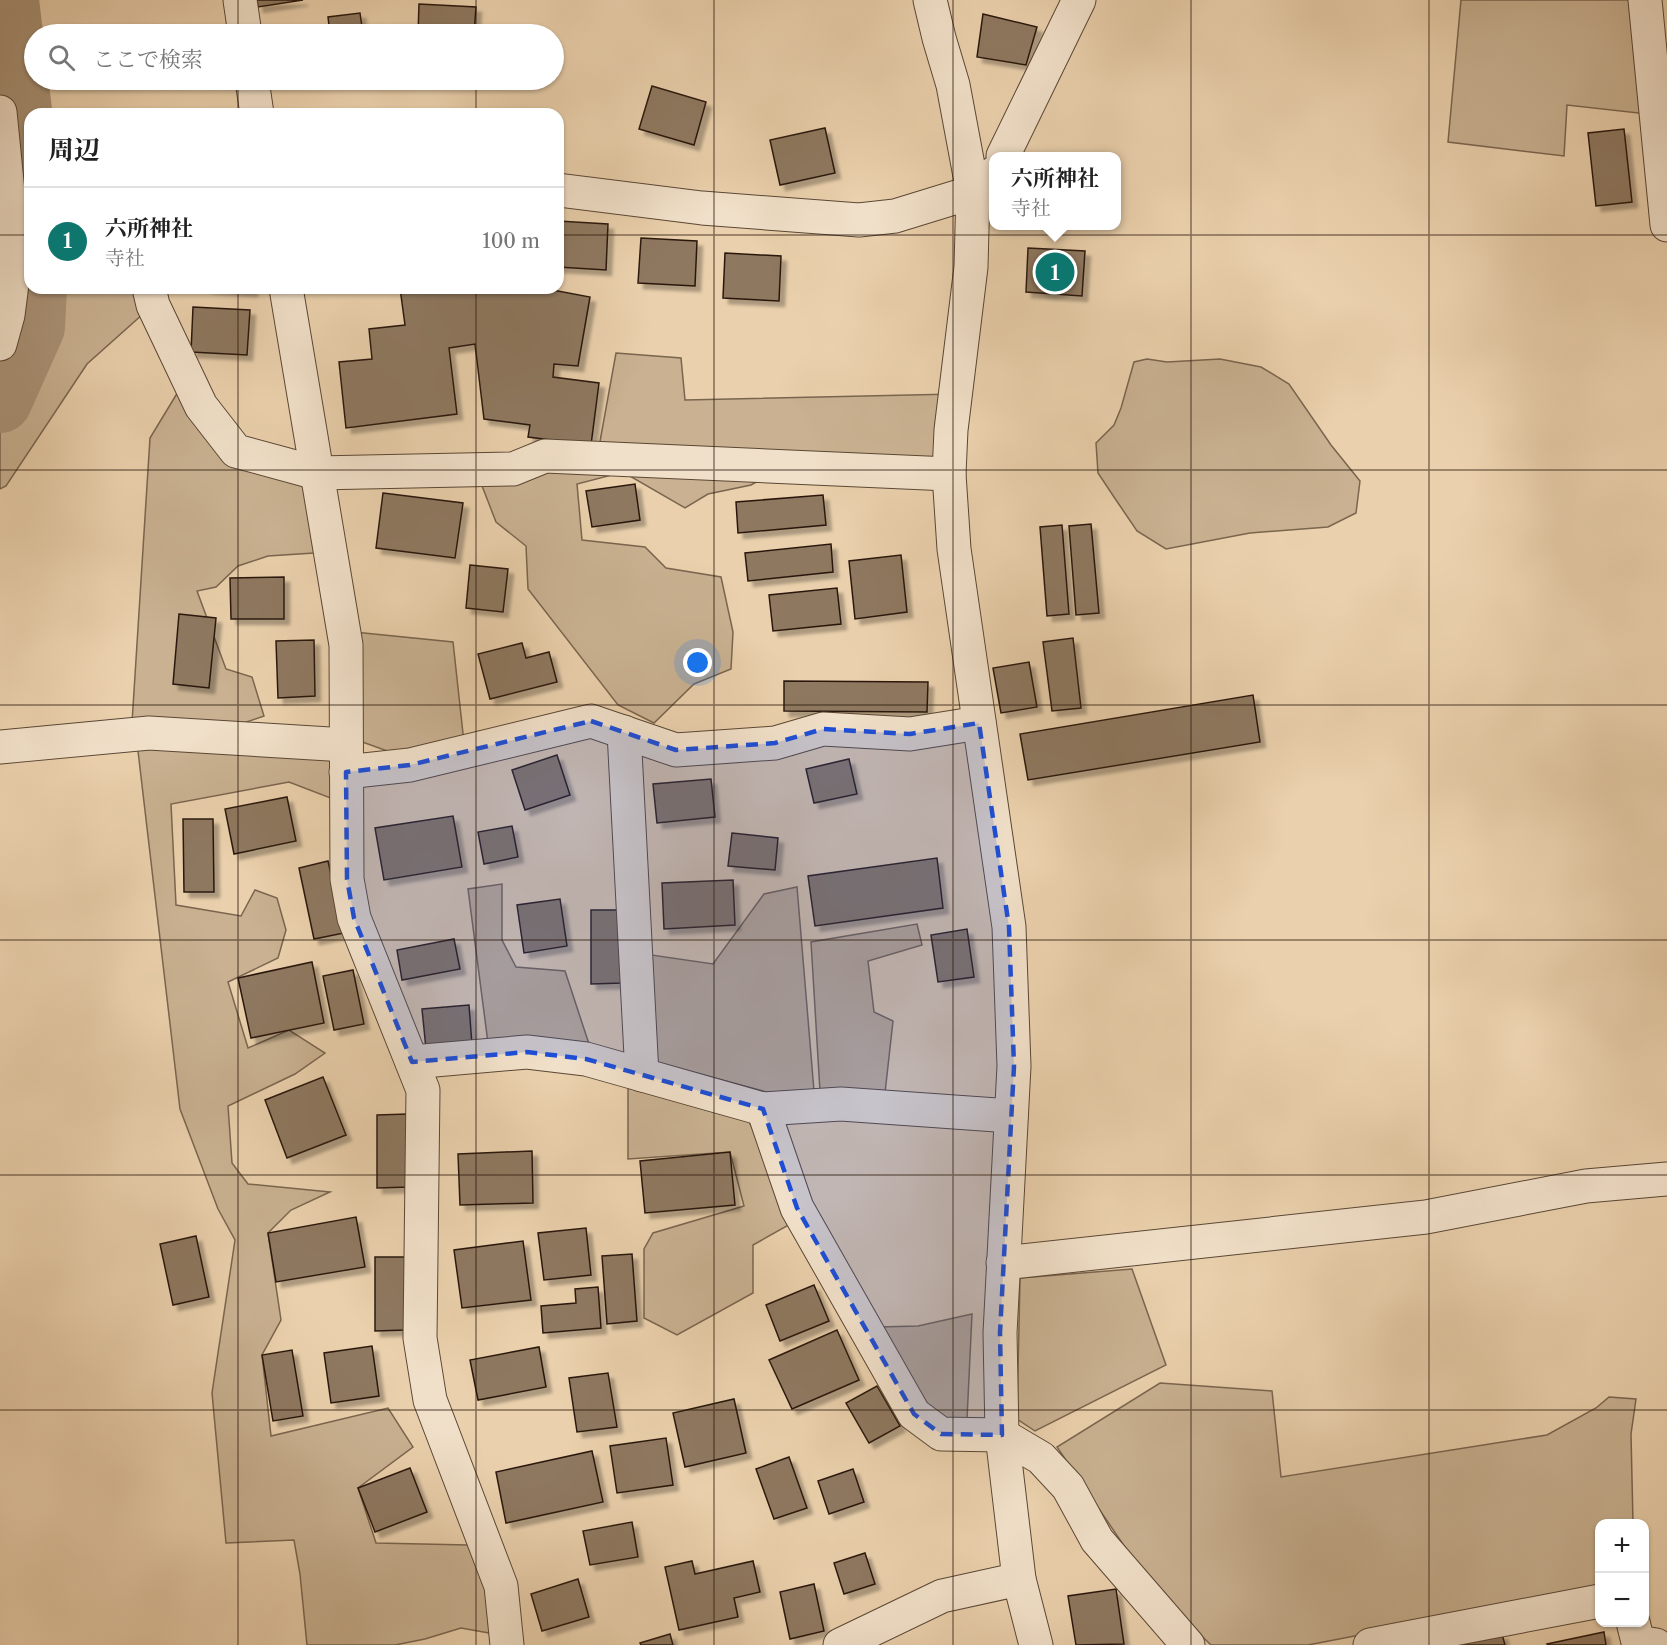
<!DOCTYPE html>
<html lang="ja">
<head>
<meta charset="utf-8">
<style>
	:root { --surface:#fff; --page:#f2f2f2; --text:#222; --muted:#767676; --line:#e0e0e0; --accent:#0f766e }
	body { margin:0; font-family:"Libre Caslon Text","Noto Serif JP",serif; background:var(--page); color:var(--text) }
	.controls { position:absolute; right:18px; bottom:18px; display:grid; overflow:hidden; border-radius:12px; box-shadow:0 2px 4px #0004 }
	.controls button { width:54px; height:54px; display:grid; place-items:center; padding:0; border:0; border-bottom:2px solid var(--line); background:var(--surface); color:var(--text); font:30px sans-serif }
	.you { position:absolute; left:698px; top:663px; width:21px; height:21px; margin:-15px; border:4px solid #fff; border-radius:50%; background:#1a73e8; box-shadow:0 0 0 9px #1a73e833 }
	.badge { display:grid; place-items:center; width:39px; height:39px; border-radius:50%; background:var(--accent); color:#fff; font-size:20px; font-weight:700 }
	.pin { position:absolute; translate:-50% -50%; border:3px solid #fff; box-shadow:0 2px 6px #0006 }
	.popup { position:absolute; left:989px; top:152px; width:132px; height:78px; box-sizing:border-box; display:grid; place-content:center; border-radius:12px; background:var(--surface); filter:drop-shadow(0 2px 4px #0005); font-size:20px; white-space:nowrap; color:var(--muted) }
	.popup b { font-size:22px; color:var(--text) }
	.popup::after { content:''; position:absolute; left:50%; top:100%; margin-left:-12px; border:12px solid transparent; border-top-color:var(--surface) }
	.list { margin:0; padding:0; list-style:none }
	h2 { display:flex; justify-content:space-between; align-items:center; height:78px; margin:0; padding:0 24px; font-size:26px }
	h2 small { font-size:20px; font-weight:400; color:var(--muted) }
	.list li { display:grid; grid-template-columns:39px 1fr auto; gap:18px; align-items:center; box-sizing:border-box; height:108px; padding:0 24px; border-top:2px solid var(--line) }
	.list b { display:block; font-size:22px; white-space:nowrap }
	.list p { margin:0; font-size:20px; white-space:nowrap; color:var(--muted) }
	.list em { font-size:20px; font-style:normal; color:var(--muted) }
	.icon { flex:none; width:33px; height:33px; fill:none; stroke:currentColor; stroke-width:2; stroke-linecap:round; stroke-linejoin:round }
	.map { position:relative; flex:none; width:1667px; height:1645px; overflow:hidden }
	.search { position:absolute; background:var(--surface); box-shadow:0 2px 4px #0004; left:24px; top:24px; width:540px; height:66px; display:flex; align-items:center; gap:15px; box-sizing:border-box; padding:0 21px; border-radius:33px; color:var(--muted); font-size:22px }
	.panel { position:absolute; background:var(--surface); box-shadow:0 2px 4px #0004; left:24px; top:108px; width:540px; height:186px; border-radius:18px }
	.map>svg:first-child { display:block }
</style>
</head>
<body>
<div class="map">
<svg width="1667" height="1645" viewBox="0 0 1667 1645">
	<defs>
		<filter id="shadow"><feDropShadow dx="5.5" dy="5.5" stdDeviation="1.5" flood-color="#0004"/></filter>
	</defs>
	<rect width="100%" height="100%" fill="#ead0ac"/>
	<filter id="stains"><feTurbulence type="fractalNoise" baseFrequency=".00333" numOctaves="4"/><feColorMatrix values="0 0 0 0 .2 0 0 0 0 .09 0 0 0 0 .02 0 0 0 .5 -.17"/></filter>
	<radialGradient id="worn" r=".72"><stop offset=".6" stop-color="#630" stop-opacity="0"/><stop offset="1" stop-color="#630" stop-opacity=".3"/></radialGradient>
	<g fill="#c9b191" stroke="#7a654f" stroke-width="1.5">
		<path d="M1461,0H1637L1656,115L1567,105L1564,156L1448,142Z"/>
		<path d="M30,262V288H149L153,305L87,364L6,486L0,489V310Z"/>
		<path d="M616,353L681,358L685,400L955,394L949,474H771L751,485L708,494L685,508L623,472L577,484L582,540L645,547L666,568L721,577L733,632L731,669L694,684L654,723L618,705L528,589L526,546L496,522L479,478L597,458Z"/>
		<path d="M1147,359L1167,362L1220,359L1261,367L1289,384L1331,445L1360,481L1356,513L1328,527L1250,533L1166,549L1137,531L1114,497L1098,473L1096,443L1114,425L1121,408L1134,362Z"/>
		<path d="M187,377L236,451L317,473L314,553L268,556L238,566L216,587L197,591L226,669L252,677L264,716L206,736L132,723L150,438Z"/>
		<path d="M354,632L453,642L465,752H390L354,739Z"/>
		<path d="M136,734L336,744L333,799L289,782L171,804L176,905L241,916L255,890L277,898L286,930L278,958L228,982L248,1048L289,1030L325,1053L295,1074L228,1106L232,1163L248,1184L330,1192L291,1210L268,1233L281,1320L262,1355L271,1436L388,1408L413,1447L358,1488L376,1543L468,1545L506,1636L461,1628L425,1639L395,1645H307L300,1574L294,1540L226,1543L212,1393L235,1240L218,1209L180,1109Z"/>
		<path d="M502,884V940L516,967L565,971L590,1047L488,1043L468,889Z"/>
		<path d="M797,887L814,1091L770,1093L648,1060L645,954L713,964L764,894Z"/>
		<path d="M917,924L922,945L868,961L874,1012L893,1021L885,1093L820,1091L811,942Z"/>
		<path d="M628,1088L749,1122L771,1161L794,1222L753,1245V1293L677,1335L644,1318V1249L653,1233L744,1206L730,1152L628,1159Z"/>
		<path d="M1132,1269L1166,1365L1035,1431L1017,1419L1020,1278Z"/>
		<path d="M972,1314L967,1419L941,1424L913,1404L879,1327L918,1326Z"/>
		<path d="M1160,1383L1272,1391L1281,1477L1547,1435L1596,1408L1609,1397L1636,1399L1631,1434L1633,1523L1600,1524L1599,1589L1308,1645H1211L1152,1587L1057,1447Z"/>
	</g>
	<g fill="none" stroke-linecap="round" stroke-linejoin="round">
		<g stroke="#a99276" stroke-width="64">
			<path d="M7,0L30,196"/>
			<path d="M0,401L33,327L35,288"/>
		</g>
	</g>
	<g fill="#8e7860" stroke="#2a190d" stroke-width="1.5" filter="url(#shadow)">
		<path d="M257,0H303L258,7Z"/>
		<path d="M419,4L476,7L474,34H418Z"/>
		<path d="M360,13L363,34H330L328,17Z"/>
		<path d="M983,14L1037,27L1026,65L977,57Z"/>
		<path d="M652,86L706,102L694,145L639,129Z"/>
		<path d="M825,128L835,173L780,185L770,140Z"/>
		<path d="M1624,129L1632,202L1596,206L1588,133Z"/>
		<path d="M558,221L608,224L606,270L558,267Z"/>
		<path d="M641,238L697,241L695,286L638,283Z"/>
		<path d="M1028,248L1085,251L1082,296L1026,292Z"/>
		<path d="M725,253L781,256L779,301L723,298Z"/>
		<path d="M206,288H252V291Z"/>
		<path d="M400,288H542L590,297L578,366L554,364L553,377L599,383L591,445L528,437L530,425L484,419L475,344L449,348L457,414L346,428L339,362L372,359L369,329L405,325Z"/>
		<path d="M193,307L250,310L247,355L191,352Z"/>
		<path d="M635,484L640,520L592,527L586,491Z"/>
		<path d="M383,493L463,503L455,558L376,548Z"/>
		<path d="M823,495L826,525L738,533L736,502Z"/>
		<path d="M1091,524L1099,613L1076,615L1069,526Z"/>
		<path d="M1062,525L1069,614L1047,616L1040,527Z"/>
		<path d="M831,544L833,572L748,581L745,553Z"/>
		<path d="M901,555L907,612L855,619L849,561Z"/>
		<path d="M470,565L508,569L503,612L466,608Z"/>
		<path d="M284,577V619H231L230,578Z"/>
		<path d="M837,588L841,624L773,631L769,595Z"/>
		<path d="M179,614L216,618L209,688L173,684Z"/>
		<path d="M1073,638L1081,708L1052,711L1043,642Z"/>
		<path d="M314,640L315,696L278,698L276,641Z"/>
		<path d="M522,643L526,658L549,652L557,682L490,699L478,654Z"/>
		<path d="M1029,662L1037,707L1001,713L993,668Z"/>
		<path d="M784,681L928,682L927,712L784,711Z"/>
		<path d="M1253,695L1260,742L1028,780L1020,734Z"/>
		<path d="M557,755L570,795L525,810L512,770Z"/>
		<path d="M849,759L857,794L814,803L806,769Z"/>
		<path d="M711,779L715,817L657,823L653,784Z"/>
		<path d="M287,797L296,841L234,854L225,809Z"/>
		<path d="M453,816L462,867L384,880L375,828Z"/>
		<path d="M183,819H213L214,892H184Z"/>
		<path d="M512,826L518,857L484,864L478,832Z"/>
		<path d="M732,833L778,838L775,870L728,866Z"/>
		<path d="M937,858L943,908L815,926L808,876Z"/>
		<path d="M328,861L344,933L314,939L299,868Z"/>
		<path d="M733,880L735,925L664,929L662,883Z"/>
		<path d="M560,899L567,946L524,953L517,905Z"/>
		<path d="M591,910H621L622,983L591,984Z"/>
		<path d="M967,929L974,977L938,982L931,935Z"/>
		<path d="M454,939L460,969L402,980L397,950Z"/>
		<path d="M312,962L324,1023L251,1038L238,978Z"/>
		<path d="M353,970L364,1024L334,1030L323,976Z"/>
		<path d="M469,1005L472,1045L426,1049L422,1009Z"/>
		<path d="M323,1077L346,1135L287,1158L265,1100Z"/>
		<path d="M407,1114L408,1187L377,1188V1115Z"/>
		<path d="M532,1151L533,1203L460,1205L458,1154Z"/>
		<path d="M730,1152L735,1205L645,1213L640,1161Z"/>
		<path d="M356,1217L365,1267L276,1282L268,1233Z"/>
		<path d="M586,1228L591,1275L544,1280L538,1233Z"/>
		<path d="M196,1236L209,1297L173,1305L160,1244Z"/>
		<path d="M523,1241L531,1300L462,1308L454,1250Z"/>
		<path d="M632,1254L637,1321L607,1324L602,1256Z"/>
		<path d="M375,1257H405L406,1330L375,1331Z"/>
		<path d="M814,1285L829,1321L780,1341L766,1305Z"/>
		<path d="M598,1287L601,1328L543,1333L541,1306L576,1303L575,1289Z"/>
		<path d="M837,1330L859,1380L792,1409L769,1360Z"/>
		<path d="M372,1346L379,1396L331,1403L324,1353Z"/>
		<path d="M539,1347L546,1387L478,1400L470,1360Z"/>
		<path d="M292,1350L303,1416L273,1421L262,1355Z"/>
		<path d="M608,1373L617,1427L577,1432L569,1378Z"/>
		<path d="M877,1386L900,1426L869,1443L846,1403Z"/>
		<path d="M734,1399L746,1453L685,1467L673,1413Z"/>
		<path d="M666,1438L673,1485L617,1493L610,1446Z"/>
		<path d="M592,1451L603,1502L506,1523L496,1472Z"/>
		<path d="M789,1457L807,1508L774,1519L756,1469Z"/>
		<path d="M410,1468L427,1512L375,1532L358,1488Z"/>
		<path d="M853,1469L864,1502L829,1514L818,1481Z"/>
		<path d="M632,1522L638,1557L590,1565L583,1531Z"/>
		<path d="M865,1553L875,1584L844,1594L834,1563Z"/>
		<path d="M692,1561L695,1574L753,1561L760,1592L734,1598L738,1617L679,1630L665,1567Z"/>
		<path d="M578,1579L589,1617L542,1631L531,1594Z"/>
		<path d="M814,1584L824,1631L790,1639L780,1592Z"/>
		<path d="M1116,1589L1124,1644L1076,1645L1068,1596Z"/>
		<path d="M1604,1632L1606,1645H1548L1547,1644Z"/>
		<path d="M670,1634L673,1645H641L640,1643Z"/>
		<path d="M1502,1634L1505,1645H1457Z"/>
	</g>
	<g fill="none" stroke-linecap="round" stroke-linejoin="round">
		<defs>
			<g id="minor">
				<path d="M240,0L245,34"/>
				<path d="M930,0L939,38L953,85L973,192L971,267L951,430L949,474L954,549L1009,927L1014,1066L1000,1333L1002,1435L1019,1579L1036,1645"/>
				<path d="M1645,0L1667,225"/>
				<path d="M252,80L257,114"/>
				<path d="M0,112L15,261L8,315L0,344"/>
				<path d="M1003,156L1079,0"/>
				<path d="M558,190L702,208L859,220L895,216L973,192L994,173"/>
				<path d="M149,288L153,305L201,406L236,451L317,473L513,469L545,456L949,474"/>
				<path d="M286,288L346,645L347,879L354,918L423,1090L420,1338L430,1400L501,1586L507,1645"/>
				<path d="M624,732L642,1075"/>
				<path d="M0,747L149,733L346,745"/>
				<path d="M346,772L410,765L591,721L676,750L775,743L823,729L910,734L979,723"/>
				<path d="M412,1062L527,1052L586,1059L763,1109L841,1104L1011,1116"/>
				<path d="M763,1109L797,1208L914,1414L941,1434L1002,1435L1041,1458L1068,1487L1097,1540L1188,1645"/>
				<path d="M1003,1263L1426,1217L1586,1186L1667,1179"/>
				<path d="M1633,1622L1638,1642L1656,1645"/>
				<path d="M840,1645L942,1596L1019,1579"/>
				<path d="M1370,1645L1600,1601"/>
			</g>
		</defs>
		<use href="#minor" stroke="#5a4735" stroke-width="35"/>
		<use href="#minor" stroke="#f1e0c9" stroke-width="33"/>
	</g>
	<path fill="#1d4ed8" fill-opacity="0.2" stroke="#1d4ed8" stroke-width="4.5" stroke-dasharray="12 8" stroke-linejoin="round" d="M591,721L676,750L775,743L823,729L910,734L979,723L1009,927L1014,1066L1000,1333L1002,1435L941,1434L914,1414L797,1208L763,1109L586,1059L527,1052L412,1062L354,918L347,879L346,772L410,765Z"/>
	<path fill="none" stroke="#2a190d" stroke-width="1.5" stroke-opacity="0.55" d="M238,0V34M476,0V34M714,0V1645M953,0V1645M1191,0V1645M1429,0V1645M238,80V114M476,80V114M0,235H30M558,235H1667M238,288V1645M476,288V1645M0,470H1667M0,705H1667M0,940H1667M0,1175H1667M0,1410H1667"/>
	<rect width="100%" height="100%" filter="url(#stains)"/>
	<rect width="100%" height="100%" fill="url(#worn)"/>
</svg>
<div class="controls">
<button>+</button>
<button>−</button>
</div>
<div class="you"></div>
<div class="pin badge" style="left:1055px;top:272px">1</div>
<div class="popup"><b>六所神社</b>寺社</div>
<div class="search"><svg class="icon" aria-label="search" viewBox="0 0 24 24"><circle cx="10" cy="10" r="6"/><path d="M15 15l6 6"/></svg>ここで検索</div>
<section class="panel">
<h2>周辺<small></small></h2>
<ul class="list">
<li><span class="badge">1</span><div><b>六所神社</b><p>寺社</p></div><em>100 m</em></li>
</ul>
</section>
</div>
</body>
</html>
